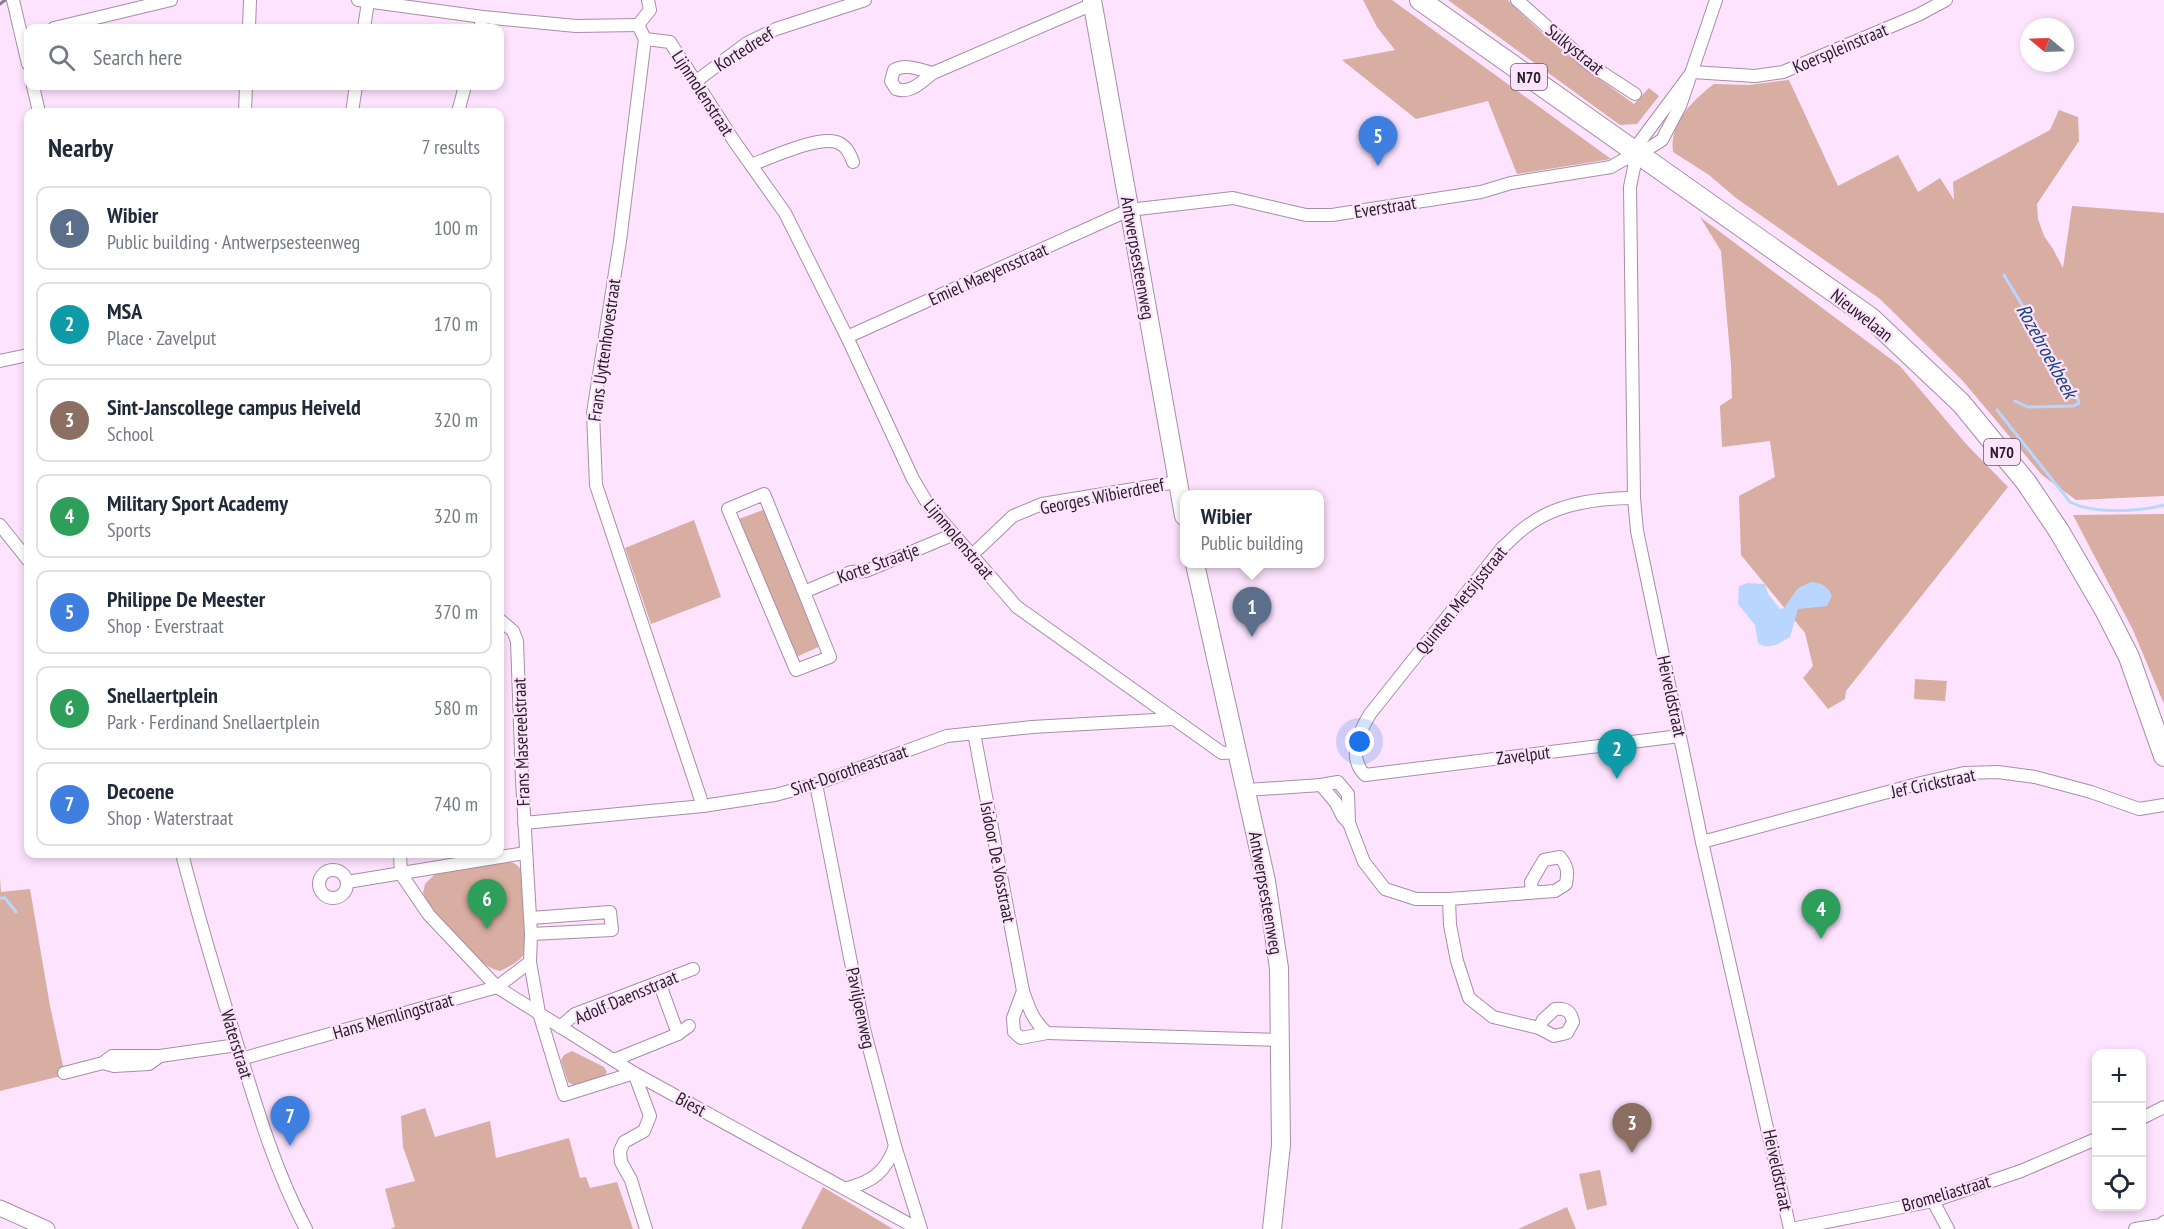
<!DOCTYPE html>
<html lang="en">
<head>
<meta charset="utf-8">
<style>
	:root { --surface:#fff; --page:#f2f2f3; --text:#1f2937; --muted:#747a83; --line:#e0e1e3; --accent:#236901 }
	body { margin:0; font-family:"PT Sans Narrow",sans-serif; background:var(--page); color:var(--text) }
	.controls { position:absolute; right:18px; bottom:18px; display:grid; overflow:hidden; border-radius:12px; box-shadow:0 3px 9px #0003 }
	.controls button { width:54px; height:54px; display:grid; place-items:center; padding:0; border:0; border-bottom:2px solid var(--line); background:var(--surface); color:var(--text); font:30px sans-serif }
	.compass { position:absolute; left:2020px; top:18px; width:54px; height:54px; border-radius:50%; background:var(--surface); box-shadow:0 3px 9px #0003; rotate:289deg }
	.you { position:absolute; left:1360px; top:742px; width:21px; height:21px; margin:-15px; border:4px solid #fff; border-radius:50%; background:#1a73e8; box-shadow:0 0 0 9px #1a73e833 }
	.badge { display:grid; place-items:center; width:39px; height:39px; border-radius:50%; background:var(--accent); color:#fff; font-size:20px; font-weight:700 }
	.pin { position:absolute; translate:-50% -50px; filter:drop-shadow(0 2px 3px #0008) }
	.pin::after { content:''; position:absolute; top:32px; width:21px; height:18px; background:inherit; clip-path:polygon(0 0,100% 0,50% 100%) }
	.popup { position:absolute; left:1180px; top:490px; width:144px; height:78px; box-sizing:border-box; display:grid; place-content:center; border-radius:12px; background:var(--surface); filter:drop-shadow(0 2px 4px #0005); font-size:20px; white-space:nowrap; color:var(--muted) }
	.popup b { font-size:22px; color:var(--text) }
	.popup::after { content:''; position:absolute; left:50%; top:100%; margin-left:-12px; border:12px solid transparent; border-top-color:var(--surface) }
	.list { margin:0; padding:0; list-style:none }
	h2 { display:flex; justify-content:space-between; align-items:center; height:78px; margin:0; padding:0 24px; font-size:26px }
	h2 small { font-size:20px; font-weight:400; color:var(--muted) }
	.list li { display:grid; grid-template-columns:39px 1fr auto; gap:18px; align-items:center; box-sizing:border-box; height:84px; margin:0 12px 12px; padding:0 12px; border:2px solid var(--line); border-radius:12px }
	.list b { display:block; font-size:22px; white-space:nowrap }
	.list p { margin:0; font-size:20px; white-space:nowrap; color:var(--muted) }
	.list em { font-size:20px; font-style:normal; color:var(--muted) }
	.icon { flex:none; width:33px; height:33px; fill:none; stroke:currentColor; stroke-width:2; stroke-linecap:round; stroke-linejoin:round }
	.map { position:relative; flex:none; width:2164px; height:1229px; overflow:hidden }
	.search { position:absolute; background:var(--surface); box-shadow:0 3px 9px #0003; left:24px; top:24px; width:480px; height:66px; display:flex; align-items:center; gap:15px; box-sizing:border-box; padding:0 21px; border-radius:12px; color:var(--muted); font-size:22px }
	.panel { position:absolute; background:var(--surface); box-shadow:0 3px 9px #0003; left:24px; top:108px; width:480px; height:750px; border-radius:12px }
	.map>svg:first-child { display:block }
</style>
</head>
<body>
<div class="map">
<svg width="2164" height="1229" viewBox="0 0 2164 1229">
	<rect width="100%" height="100%" fill="#fde3fd"/>
	<g fill="#d8ada2">
		<path d="M1363,0H1392L1611,159L1517,174L1488,101L1416,119L1342,60L1395,50L1377,27Z"/>
		<path d="M1448,0H1508C1546,40 1589,72 1634,104L1649,88L1659,96L1637,124L1620,125Z"/>
		<path d="M1789,80L1838,186L1898,155L1918,192L1940,178L1954,200L1953,182L2050,130L2059,110L2078,117L2079,141L2037,204L2038,219L2044,236L2053,249L2063,268L2072,206L2164,213V496L2076,500L2042,475L1962,380L1880,299L1736,198L1709,175L1673,152C1669,123 1693,100 1714,84L1748,85Z"/>
		<path d="M1700,217L1900,366L1967,445L2008,487L1846,691L1845,699L1828,709L1803,678L1813,666L1805,633L1741,555L1739,496L1775,477L1770,441L1722,447L1720,406L1732,398L1731,364L1721,251Z"/>
		<path d="M766,509L823,645L794,658L736,520Z"/>
		<path d="M2164,514V704L2133,630L2073,515Z"/>
		<path d="M694,520L721,597L651,624L625,548Z"/>
		<path d="M1915,679L1947,681L1945,701L1914,699Z"/>
		<path d="M496,861C510,862 516,860 523,873L528,946C523,960 513,965 500,971C473,965 435,918 423,893L425,884L436,873Z"/>
		<path d="M0,877L1,892L30,889L50,1006L65,1075L0,1091Z"/>
		<path d="M572,1051L604,1067L607,1072L604,1076L573,1085L568,1082L561,1060L564,1055Z"/>
		<path d="M425,1108L435,1137L490,1121L496,1158L569,1138L580,1178L586,1177L590,1188L617,1182L633,1229H390L395,1227L385,1189L415,1181L403,1147L401,1116Z"/>
		<path d="M1600,1170L1607,1205L1587,1210L1579,1174Z"/>
		<path d="M823,1187L893,1229H801Z"/>
		<path d="M1567,1207L1576,1229H1518Z"/>
	</g>
	<path fill="#b9d6fe" d="M1811,582C1820,582 1829,587 1832,596L1827,606L1798,609L1790,637C1780,643 1769,651 1758,643L1755,625L1738,604L1739,586L1747,583L1765,584L1768,594L1780,609L1784,608L1798,588Z"/>
	<g fill="none" stroke-linecap="round" stroke-linejoin="round">
		<g stroke="#b9d6fe" stroke-width="3">
			<path d="M2004,275L2077,396L2079,403L2074,406L2028,407L2015,401"/>
			<path d="M1997,410L2070,502C2094,514 2138,512 2164,505"/>
			<path d="M0,898H5L16,912"/>
		</g>
		<defs>
			<g id="minor">
				<path d="M13,0L28,64"/>
				<path d="M358,0L483,17L576,26L638,25"/>
				<path d="M1517,0L1589,64L1635,94"/>
				<path d="M638,25L645,39L620,241L593,413L596,485L703,806"/>
				<path d="M638,25L650,10L648,0"/>
				<path d="M54,28L171,0"/>
				<path d="M249,28L250,0"/>
				<path d="M364,28L368,2"/>
				<path d="M480,28L483,17"/>
				<path d="M645,39L670,42L734,141L785,213L847,337L913,479L929,506L1017,607L1222,753L1238,752"/>
				<path d="M1692,72L1639,143L1630,187L1634,498L1637,531L1702,842L1790,1229"/>
				<path d="M1692,72L1755,76L1783,72L1918,15L1946,0"/>
				<path d="M933,73C920,70 906,63 894,70L891,81L896,89C911,94 921,82 933,73L1093,4"/>
				<path d="M695,82L747,43L776,29L865,0"/>
				<path d="M33,86L39,112"/>
				<path d="M245,112L246,86"/>
				<path d="M352,112L356,86"/>
				<path d="M458,112L465,86"/>
				<path d="M751,165C770,158 821,134 839,143C847,147 850,154 853,162"/>
				<path d="M847,337L1129,210L1233,198L1306,215H1332L1481,192L1511,183L1611,167L1623,160L1638,155L1662,140L1680,106L1716,0"/>
				<path d="M0,361L28,355"/>
				<path d="M1634,498C1598,498 1557,503 1527,526C1518,532 1510,541 1502,548L1370,714C1359,732 1347,757 1365,775L1680,736"/>
				<path d="M0,525L28,560"/>
				<path d="M972,555L1013,516L1042,504L1177,482"/>
				<path d="M804,592L830,657L796,670L728,509L764,494L804,592L851,572L866,571L952,535"/>
				<path d="M500,620L513,631L517,641L522,780L531,934L530,962L539,1013L564,1095L634,1073L650,1116L644,1131L624,1142L620,1151L621,1162L631,1180L646,1229"/>
				<path d="M974,733L1023,991C1029,1008 1033,1021 1047,1033L1281,1040"/>
				<path d="M816,784L864,1029L895,1146L921,1229"/>
				<path d="M1321,785L1336,803L1343,817L1349,823L1364,862L1385,889L1416,899H1449L1555,891L1566,884C1568,872 1568,867 1560,857L1544,860L1531,882L1532,893"/>
				<path d="M1247,790L1321,785L1338,782L1348,794L1349,823"/>
				<path d="M524,823L703,806L775,795L816,784L947,736L1032,727L1173,719"/>
				<path d="M1702,842L1921,783L1964,773L1998,772L2035,777L2091,792L2139,809L2164,805"/>
				<path d="M182,854C198,915 216,976 235,1037C255,1102 274,1169 306,1229"/>
				<path d="M400,854L401,874"/>
				<circle cx="333" cy="884" r="14"/>
				<path d="M401,874L429,915L497,987L634,1073L918,1229"/>
				<path d="M347,882L525,853"/>
				<path d="M1449,899L1450,925L1457,961L1469,998L1493,1017L1539,1028L1554,1036L1567,1033L1573,1022C1571,1011 1566,1008 1555,1009L1543,1020L1539,1028"/>
				<path d="M531,918L610,912L612,930L531,934"/>
				<path d="M659,982L678,1034"/>
				<path d="M1023,991L1013,1018L1014,1032L1021,1038L1047,1033"/>
				<path d="M560,1027L575,1014L693,969"/>
				<path d="M241,1059L497,987L530,962"/>
				<path d="M614,1060L678,1034L689,1026"/>
				<path d="M103,1063L114,1066L149,1064L160,1056"/>
				<path d="M64,1073L103,1063L112,1056H160L237,1045"/>
				<path d="M2142,1118L2164,1107"/>
				<path d="M847,1188C873,1182 886,1171 895,1146"/>
				<path d="M1933,1201L1948,1229"/>
				<path d="M1791,1229L1933,1201L2021,1171L2096,1139"/>
				<path d="M2135,1229L2161,1225L2164,1222"/>
			</g>
			<path id="tertiary" d="M0,1208L47,1229"/>
			<g id="secondary">
				<path d="M1092,0L1184,516"/>
				<path d="M1195,564L1266,881L1279,968L1281,1145L1272,1229"/>
			</g>
			<path id="primary" d="M1420,0L1871,318L1961,403L2026,482L2059,531L2105,610L2129,657L2164,756"/>
		</defs>
		<use href="#minor" stroke="#a68ea6" stroke-width="14"/>
		<use href="#tertiary" stroke="#a68ea6" stroke-width="17"/>
		<use href="#secondary" stroke="#a68ea6" stroke-width="20"/>
		<use href="#primary" stroke="#a68ea6" stroke-width="22"/>
		<use href="#minor" stroke="#fff" stroke-width="12"/>
		<use href="#tertiary" stroke="#fff" stroke-width="15"/>
		<use href="#secondary" stroke="#fff" stroke-width="18"/>
		<use href="#primary" stroke="#fff" stroke-width="20"/>
		<path stroke="#8d7c8d" stroke-width="3" d="M0,4L5,0"/>
	</g>
	<g text-anchor="middle" dominant-baseline="central" stroke-width="4.5" stroke-linejoin="round" paint-order="stroke">
		<g fill="#fde3fd" stroke="#665866" stroke-width="1.5">
			<rect x="1511" y="64" width="36" height="26" rx="4.5"/>
			<rect x="1984" y="439" width="36" height="26" rx="4.5"/>
		</g>
		<g font-size="16" font-weight="bold" fill="#261d26">
			<text x="1529" y="77">N70</text>
			<text x="2002" y="452">N70</text>
		</g>
		<g font-size="18" fill="#261d26" stroke="#fde3fd">
			<text transform="translate(1840 48) rotate(-23)">Koerspleinstraat</text>
			<text transform="translate(744 49) rotate(-32)">Kortedreef</text>
			<text transform="translate(1575 49) rotate(39)">Sulkystraat</text>
			<text transform="translate(703 93) rotate(57)">Lijnmolenstraat</text>
			<text transform="translate(1385 207) rotate(-9)">Everstraat</text>
			<text transform="translate(1138 258) rotate(80)">Antwerpsesteenweg</text>
			<text transform="translate(988 274) rotate(-24)">Emiel Maeyensstraat</text>
			<text transform="translate(1862 315) rotate(38)">Nieuwelaan</text>
			<text transform="translate(604 350) rotate(-82)">Frans Uyttenhovestraat</text>
			<text transform="translate(1102 496) rotate(-11)">Georges Wibierdreef</text>
			<text transform="translate(959 539) rotate(50)">Lijnmolenstraat</text>
			<text transform="translate(878 563) rotate(-20)">Korte Straatje</text>
			<text transform="translate(1461 600) rotate(-51)">Quinten Metsijsstraat</text>
			<text transform="translate(1672 696) rotate(78)">Heiveldstraat</text>
			<text transform="translate(521 742) rotate(-92)">Frans Masereelstraat</text>
			<text transform="translate(1523 755) rotate(-7)">Zavelput</text>
			<text transform="translate(849 770) rotate(-19)">Sint-Dorotheastraat</text>
			<text transform="translate(1933 783) rotate(-12)">Jef Crickstraat</text>
			<text transform="translate(998 862) rotate(79)">Isidoor De Vosstraat</text>
			<text transform="translate(1266 893) rotate(80)">Antwerpsesteenweg</text>
			<text transform="translate(626 997) rotate(-23)">Adolf Daensstraat</text>
			<text transform="translate(861 1008) rotate(78)">Paviljoenweg</text>
			<text transform="translate(393 1016) rotate(-16)">Hans Memlingstraat</text>
			<text transform="translate(237 1044) rotate(73)">Waterstraat</text>
			<text transform="translate(691 1104) rotate(28)">Biest</text>
			<text transform="translate(1778 1170) rotate(78)">Heiveldstraat</text>
			<text transform="translate(1946 1193) rotate(-16)">Bromeliastraat</text>
		</g>
		<g font-size="20" font-style="italic" fill="#1a4680" stroke="#fde3fd">
			<text transform="translate(2047 351) rotate(61)">Rozebroekbeek</text>
		</g>
	</g>
</svg>
<div class="controls">
<button>+</button>
<button>−</button>
<button><svg class="icon" aria-label="locate" viewBox="0 0 24 24"><circle cx="12" cy="12" r="6"/><path d="M12 2v4M12 18v4M2 12h4M18 12h4"/></svg></button>
</div>
<svg class="compass" viewBox="-18 -18 36 36"><path d="M0-13l5 13h-10z" fill="#e53935"/><path d="M0 13l5-13h-10z" fill="#747a83"/></svg>
<div class="you"></div>
<div class="pin badge" style="left:1252px;top:637px;background:#5c6f8a">1</div>
<div class="popup"><b>Wibier</b>Public building</div>
<div class="pin badge" style="left:1617px;top:779px;background:#0f9aa8">2</div>
<div class="pin badge" style="left:1632px;top:1153px;background:#8d6e63">3</div>
<div class="pin badge" style="left:1821px;top:939px;background:#2e9e5b">4</div>
<div class="pin badge" style="left:1378px;top:166px;background:#3f7fe0">5</div>
<div class="pin badge" style="left:487px;top:929px;background:#2e9e5b">6</div>
<div class="pin badge" style="left:290px;top:1146px;background:#3f7fe0">7</div>
<div class="search"><svg class="icon" aria-label="search" viewBox="0 0 24 24"><circle cx="10" cy="10" r="6"/><path d="M15 15l6 6"/></svg>Search here</div>
<section class="panel">
<h2>Nearby<small>7 results</small></h2>
<ul class="list">
<li><span class="badge" style="background:#5c6f8a">1</span><div><b>Wibier</b><p>Public building · Antwerpsesteenweg</p></div><em>100 m</em></li>
<li><span class="badge" style="background:#0f9aa8">2</span><div><b>MSA</b><p>Place · Zavelput</p></div><em>170 m</em></li>
<li><span class="badge" style="background:#8d6e63">3</span><div><b>Sint-Janscollege campus Heiveld</b><p>School</p></div><em>320 m</em></li>
<li><span class="badge" style="background:#2e9e5b">4</span><div><b>Military Sport Academy</b><p>Sports</p></div><em>320 m</em></li>
<li><span class="badge" style="background:#3f7fe0">5</span><div><b>Philippe De Meester</b><p>Shop · Everstraat</p></div><em>370 m</em></li>
<li><span class="badge" style="background:#2e9e5b">6</span><div><b>Snellaertplein</b><p>Park · Ferdinand Snellaertplein</p></div><em>580 m</em></li>
<li><span class="badge" style="background:#3f7fe0">7</span><div><b>Decoene</b><p>Shop · Waterstraat</p></div><em>740 m</em></li>
</ul>
</section>
</div>
</body>
</html>
